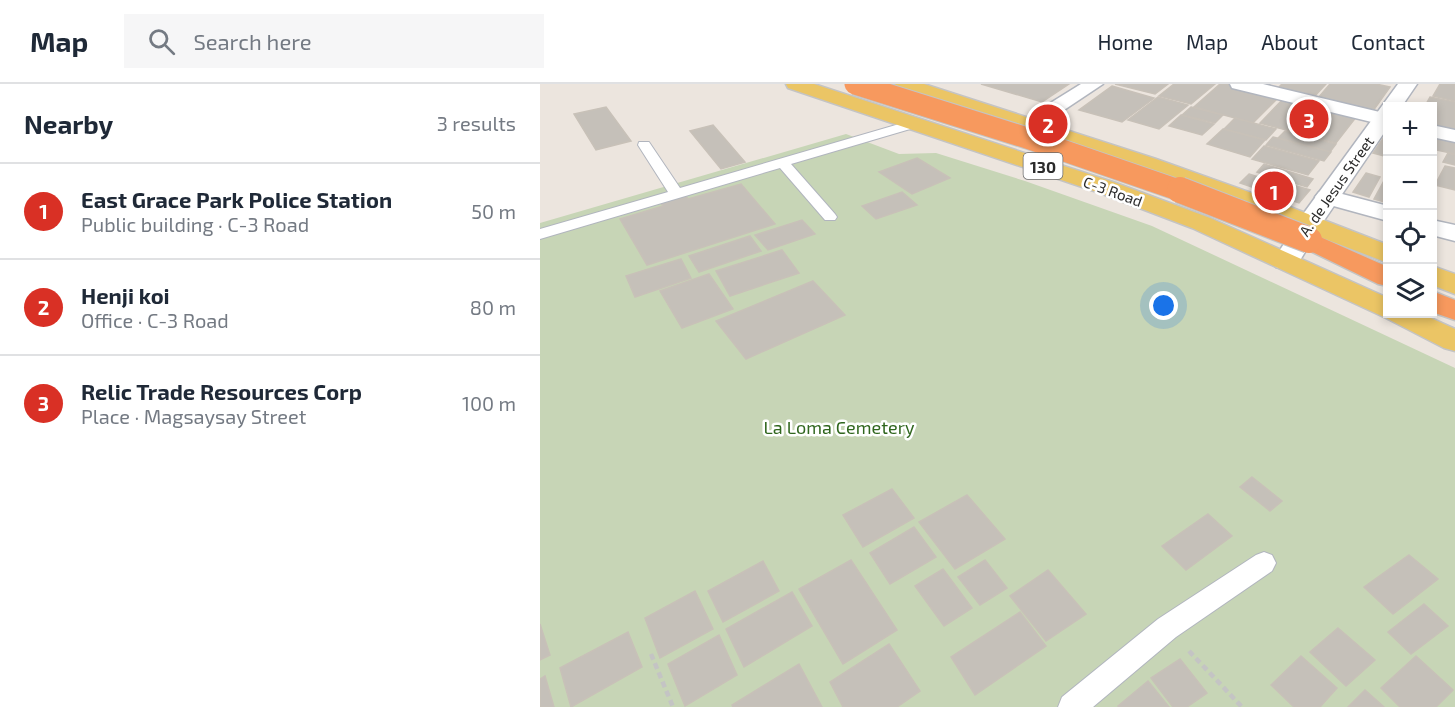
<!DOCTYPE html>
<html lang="en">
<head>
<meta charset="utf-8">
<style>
	:root { --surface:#fff; --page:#f6f6f7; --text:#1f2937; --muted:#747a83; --line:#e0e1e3; --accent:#d93025 }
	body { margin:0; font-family:"Exo 2",sans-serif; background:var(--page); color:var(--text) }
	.controls { position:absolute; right:18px; top:18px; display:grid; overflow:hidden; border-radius:0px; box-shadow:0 3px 9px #0003 }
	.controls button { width:54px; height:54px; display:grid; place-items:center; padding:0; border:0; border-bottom:2px solid var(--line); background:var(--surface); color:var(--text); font:30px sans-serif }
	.you { position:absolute; left:624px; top:222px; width:21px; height:21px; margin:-15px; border:4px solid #fff; border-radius:50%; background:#1a73e8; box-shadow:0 0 0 9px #1a73e833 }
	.badge { display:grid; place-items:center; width:39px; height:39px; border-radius:50%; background:var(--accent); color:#fff; font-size:20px; font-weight:700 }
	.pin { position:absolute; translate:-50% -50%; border:3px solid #fff; box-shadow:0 2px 6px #0006 }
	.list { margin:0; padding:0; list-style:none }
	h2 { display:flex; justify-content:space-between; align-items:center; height:78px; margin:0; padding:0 24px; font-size:26px }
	h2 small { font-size:20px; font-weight:400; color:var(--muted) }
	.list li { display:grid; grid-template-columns:39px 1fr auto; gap:18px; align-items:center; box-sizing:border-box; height:96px; padding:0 24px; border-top:2px solid var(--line) }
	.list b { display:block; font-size:22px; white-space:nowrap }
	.list p { margin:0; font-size:20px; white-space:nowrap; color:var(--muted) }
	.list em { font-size:20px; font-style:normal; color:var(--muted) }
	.icon { flex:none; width:33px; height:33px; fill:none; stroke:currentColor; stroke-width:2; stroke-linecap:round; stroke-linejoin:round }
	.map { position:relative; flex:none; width:915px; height:623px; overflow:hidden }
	header { display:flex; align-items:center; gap:36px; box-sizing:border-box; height:84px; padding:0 30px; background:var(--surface); border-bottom:2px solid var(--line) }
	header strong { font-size:28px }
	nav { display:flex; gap:33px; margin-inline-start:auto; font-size:21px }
	.search { width:420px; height:54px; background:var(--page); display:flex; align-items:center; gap:15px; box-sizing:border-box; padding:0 21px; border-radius:0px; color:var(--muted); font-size:22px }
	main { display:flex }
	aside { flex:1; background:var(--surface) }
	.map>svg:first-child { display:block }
</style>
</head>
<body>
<header>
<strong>Map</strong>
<div class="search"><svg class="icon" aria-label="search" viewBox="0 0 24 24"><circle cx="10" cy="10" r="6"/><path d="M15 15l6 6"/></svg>Search here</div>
<nav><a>Home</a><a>Map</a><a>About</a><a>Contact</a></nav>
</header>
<main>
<aside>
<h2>Nearby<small>3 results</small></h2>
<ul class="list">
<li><span class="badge">1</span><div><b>East Grace Park Police Station</b><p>Public building · C-3 Road</p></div><em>50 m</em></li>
<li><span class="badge">2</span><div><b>Henji koi</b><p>Office · C-3 Road</p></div><em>80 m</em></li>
<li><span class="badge">3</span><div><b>Relic Trade Resources Corp</b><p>Place · Magsaysay Street</p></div><em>100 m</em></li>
</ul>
</aside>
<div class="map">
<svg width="915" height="623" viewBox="0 0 915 623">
	<rect width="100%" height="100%" fill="#ece5de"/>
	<path fill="#c7d5b6" d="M306,50L359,70L396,69L485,97L612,142L915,284V623H0V139Z"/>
	<g fill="#c5c0b9" stroke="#c8c1b8" stroke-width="1.5">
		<path d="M441,0H529L502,18Z"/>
		<path d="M575,0H628L615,10Z"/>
		<path d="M634,0H675L651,20L619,12Z"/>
		<path d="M680,0H692L740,12L713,39L654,23Z"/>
		<path d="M742,0H786L774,13L738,4Z"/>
		<path d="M790,0H836L850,3L833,27L778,14Z"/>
		<path d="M900,0H915V17L893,12Z"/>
		<path d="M572,2L614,14L582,38L539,26Z"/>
		<path d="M618,13L648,21L619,45L588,36Z"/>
		<path d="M890,13L915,18V48L892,43V22H885Z"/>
		<path d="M744,14L817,32L796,59L720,39Z"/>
		<path d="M66,23L91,57L56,66L34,30Z"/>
		<path d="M651,23L683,31L675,39L642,31Z"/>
		<path d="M641,31L674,40L662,51L629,42Z"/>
		<path d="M695,34L736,45L726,56L684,45Z"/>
		<path d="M173,41L205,78L181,85L150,47Z"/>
		<path d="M683,45L725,56L710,73L667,60Z"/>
		<path d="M745,47L796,60L790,68L738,54Z"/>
		<path d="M733,53L791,68L784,77L726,61Z"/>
		<path d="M844,53L848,54V73L833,69Z"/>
		<path d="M898,53L915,57V70L892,65Z"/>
		<path d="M724,62L779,77L768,91L712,75Z"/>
		<path d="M908,69L915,71V81L903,78Z"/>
		<path d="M377,74L410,94L372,110L339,88Z"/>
		<path d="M724,80L773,95L767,103L717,88Z"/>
		<path d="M905,82L915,84V106L895,101Z"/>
		<path d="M826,89L840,93L829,113L813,108Z"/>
		<path d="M709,90L737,99L740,97L770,106L759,119L700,99Z"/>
		<path d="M845,95L848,96V119L834,115Z"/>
		<path d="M201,100L235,140L107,181L80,135L123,122L119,116L144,109L148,115Z"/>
		<path d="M362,108L377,121L336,135L322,122Z"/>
		<path d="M262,136L275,150L228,166L215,151Z"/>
		<path d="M210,152L221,167L159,188L149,172Z"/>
		<path d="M242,166L259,189L190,212L176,187Z"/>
		<path d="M141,175L151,194L95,213L86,192Z"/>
		<path d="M169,190L193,225L142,244L120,207Z"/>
		<path d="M273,197L305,231L206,275L176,237Z"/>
		<path d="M712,393L742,417L730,427L700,403Z"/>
		<path d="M352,405L374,434L323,463L303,431Z"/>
		<path d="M427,411L465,455L415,485L379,438Z"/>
		<path d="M668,430L692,452L646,486L622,462Z"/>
		<path d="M374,443L396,473L350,500L330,469Z"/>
		<path d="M869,471L898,495L853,530L824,503Z"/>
		<path d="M311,476L357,546L303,580L259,505Z"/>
		<path d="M445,476L467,504L440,521L418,493Z"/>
		<path d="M223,477L239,507L183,538L168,507Z"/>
		<path d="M403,485L432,524L404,542L375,502Z"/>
		<path d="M508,486L546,530L506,557L470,512Z"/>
		<path d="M155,507L173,545L120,574L105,534Z"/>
		<path d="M252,508L272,542L204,583L186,545Z"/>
		<path d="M884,520L908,542L871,570L848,548Z"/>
		<path d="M480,528L506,562L435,611L411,573Z"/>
		<path d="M0,540L10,571L0,576Z"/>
		<path d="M798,544L835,576L806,602L770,568Z"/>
		<path d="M88,548L102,583L31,623L20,584Z"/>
		<path d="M179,551L197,591L145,622L128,580Z"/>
		<path d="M349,560L380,607L357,623H303L290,598Z"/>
		<path d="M761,572L797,604L780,623H754L731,601Z"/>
		<path d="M876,572L913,606L896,623H860L841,604Z"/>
		<path d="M640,575L667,609L647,623H633L611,594Z"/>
		<path d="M259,580L282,623H193L192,621Z"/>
		<path d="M5,592L14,623H0V595Z"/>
		<path d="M608,597L629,623H579L578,622Z"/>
		<path d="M825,606L844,623H808Z"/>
	</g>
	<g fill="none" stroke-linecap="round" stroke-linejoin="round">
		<defs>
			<g id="lane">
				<path d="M373,36L377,37V43L251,80L295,130L297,133L295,136H285L240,84L0,155V145L128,108L98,61L99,58H109L140,104Z"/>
				<path d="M724,468L732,471L736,479L732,487L636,553L553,623H518L522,613L618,535L716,471Z"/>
			</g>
			<g id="street">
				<path d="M541,0H563L497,44L490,46L483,44L480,40L483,36Z"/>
				<path d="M690,0H723L848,30V42L692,4Z"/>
				<path d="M892,41L915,46V58L892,53Z"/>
				<path d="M787,106L848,122V137L779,118L775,113L779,108Z"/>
				<path d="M892,136L915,141V157L892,151Z"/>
			</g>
			<path id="secondary" d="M858,0H877L862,22H848V43L783,138L756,183L746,185L736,183L733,177L761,133Z"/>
			<g id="primary">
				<path d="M246,0H274L576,99L670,134L848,214V230H882L915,245V267L904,264L846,234L652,144L560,109L248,4Z"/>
				<path d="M355,0H384L616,75L737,118L848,161V179L600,84L357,4Z"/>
				<path d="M892,182L915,190V210L892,201Z"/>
			</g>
			<g id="highway">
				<path d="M769,148L848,183V202L838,200L760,162L756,156L760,150Z"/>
				<path d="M892,207L915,216V236L892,228Z"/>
			</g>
		</defs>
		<use href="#lane" stroke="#b1b5be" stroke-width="2"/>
		<use href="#street" stroke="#b1b5be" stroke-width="3"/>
		<use href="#secondary" stroke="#b1b5be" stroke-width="3"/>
		<use href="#primary" stroke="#c4c4c4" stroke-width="3"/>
		<use href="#highway" stroke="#c4c4c4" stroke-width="3"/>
		<g stroke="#c4c4c4" stroke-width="4.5" stroke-dasharray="6 4" stroke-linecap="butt">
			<path d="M649,567L702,623"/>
			<path d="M111,570L133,623"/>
		</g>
		<use href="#lane" fill="#fff" fill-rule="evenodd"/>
		<use href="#street" fill="#fff" fill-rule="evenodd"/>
		<use href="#secondary" fill="#fff" fill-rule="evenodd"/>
		<use href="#primary" fill="#ebc565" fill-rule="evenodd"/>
		<use href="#highway" fill="#f7995e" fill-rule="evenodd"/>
		<defs>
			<path id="highway-bridge-far1" d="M315,0L487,54L644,108"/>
			<path id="highway-bridge" d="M640,106L769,156"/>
		</defs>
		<use href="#highway-bridge-far1" stroke="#c4c4c4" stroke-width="23" stroke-linecap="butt"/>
		<use href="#highway-bridge" stroke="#c4c4c4" stroke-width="28" stroke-linecap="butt"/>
		<use href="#highway-bridge-far1" stroke="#f7995e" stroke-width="21"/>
		<use href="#highway-bridge" stroke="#f7995e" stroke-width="26"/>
	</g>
	<g text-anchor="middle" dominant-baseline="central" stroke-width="5" stroke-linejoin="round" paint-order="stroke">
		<g font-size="15" fill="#2b2b2b" stroke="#fff">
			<text transform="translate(796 102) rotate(-55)">A. de Jesus Street</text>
			<text transform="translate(573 107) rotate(20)">C-3 Road</text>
		</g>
		<rect fill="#fff" stroke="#6b6b6b" stroke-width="1.5" x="483.5" y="69" width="39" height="26" rx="4.5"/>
		<g font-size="16" font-weight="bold" fill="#2b2b2b">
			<text x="503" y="82">130</text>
		</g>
		<g font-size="18" fill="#30661e" stroke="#fff">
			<text x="299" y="343">La Loma Cemetery</text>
		</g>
	</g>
</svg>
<div class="controls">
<button>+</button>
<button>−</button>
<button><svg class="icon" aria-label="locate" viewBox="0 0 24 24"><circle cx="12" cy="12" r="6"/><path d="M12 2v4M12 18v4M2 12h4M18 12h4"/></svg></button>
<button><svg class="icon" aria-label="layers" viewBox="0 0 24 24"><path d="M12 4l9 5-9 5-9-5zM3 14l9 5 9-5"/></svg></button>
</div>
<div class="you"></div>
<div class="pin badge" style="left:734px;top:107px">1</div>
<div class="pin badge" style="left:508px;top:40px">2</div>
<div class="pin badge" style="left:769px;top:35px">3</div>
</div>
</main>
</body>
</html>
